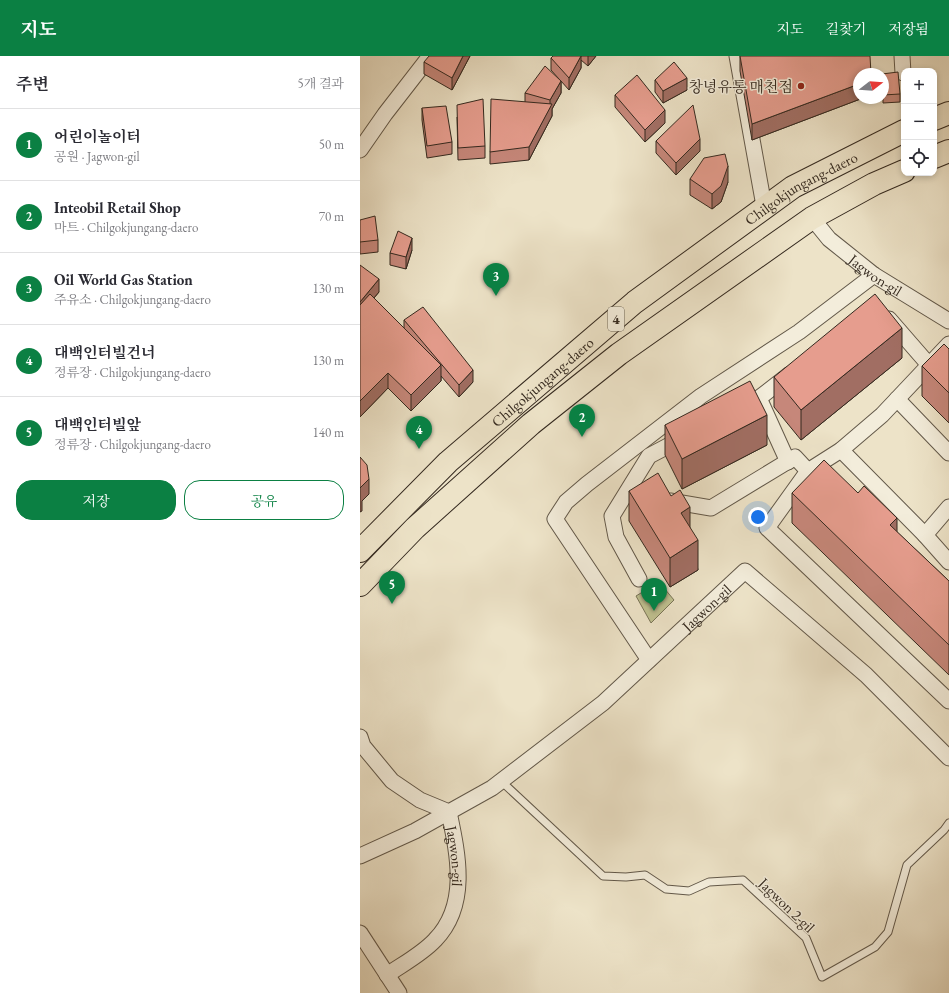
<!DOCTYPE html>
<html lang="ko">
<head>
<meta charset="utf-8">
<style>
	:root { --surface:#fff; --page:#f7f7f7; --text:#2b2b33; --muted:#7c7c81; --line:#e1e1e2; --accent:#0b8043 }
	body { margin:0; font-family:"EB Garamond","Noto Serif KR",serif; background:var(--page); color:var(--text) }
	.controls { position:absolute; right:12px; top:12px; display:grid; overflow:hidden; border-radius:8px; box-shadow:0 2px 6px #0003 }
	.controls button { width:36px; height:36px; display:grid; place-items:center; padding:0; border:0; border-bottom:1px solid var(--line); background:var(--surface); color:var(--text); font:20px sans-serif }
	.compass { position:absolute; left:493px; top:12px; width:36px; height:36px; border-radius:50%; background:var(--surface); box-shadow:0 2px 6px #0003; rotate:73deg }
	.you { position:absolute; left:398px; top:461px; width:14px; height:14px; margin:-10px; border:3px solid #fff; border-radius:50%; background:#1a73e8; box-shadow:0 0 0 6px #1a73e833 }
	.badge { display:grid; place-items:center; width:26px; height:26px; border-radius:50%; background:var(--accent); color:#fff; font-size:13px; font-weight:700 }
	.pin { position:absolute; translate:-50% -33px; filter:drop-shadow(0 1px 2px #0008) }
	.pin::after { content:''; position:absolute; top:21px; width:14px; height:12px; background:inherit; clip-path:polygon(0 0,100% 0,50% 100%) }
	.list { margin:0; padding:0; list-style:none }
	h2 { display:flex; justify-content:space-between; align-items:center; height:52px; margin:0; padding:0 16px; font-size:17px }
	h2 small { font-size:13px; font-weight:400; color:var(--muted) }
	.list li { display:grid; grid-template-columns:26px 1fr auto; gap:12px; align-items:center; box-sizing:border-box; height:72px; padding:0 16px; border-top:1px solid var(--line) }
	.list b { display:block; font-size:15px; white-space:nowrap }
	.list p { margin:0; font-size:13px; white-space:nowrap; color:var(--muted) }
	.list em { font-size:13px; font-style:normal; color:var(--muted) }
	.actions { display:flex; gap:8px; padding:12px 16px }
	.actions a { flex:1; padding:9px 0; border:1px solid var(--accent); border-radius:16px; text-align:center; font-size:14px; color:var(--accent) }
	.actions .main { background:var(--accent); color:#fff }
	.icon { flex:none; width:22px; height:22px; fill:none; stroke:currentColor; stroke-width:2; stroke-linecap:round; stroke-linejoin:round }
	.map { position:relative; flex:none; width:589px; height:937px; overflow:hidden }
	header { display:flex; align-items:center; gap:24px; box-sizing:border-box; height:56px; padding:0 20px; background:var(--accent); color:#fff }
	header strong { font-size:19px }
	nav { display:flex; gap:22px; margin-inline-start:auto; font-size:14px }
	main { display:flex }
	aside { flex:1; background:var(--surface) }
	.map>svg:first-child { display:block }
</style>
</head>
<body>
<header>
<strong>지도</strong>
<nav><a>지도</a><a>길찾기</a><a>저장됨</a></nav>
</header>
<main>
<aside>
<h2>주변<small>5개 결과</small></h2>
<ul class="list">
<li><span class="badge">1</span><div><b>어린이놀이터</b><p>공원 · Jagwon-gil</p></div><em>50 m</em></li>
<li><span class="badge">2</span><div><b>Inteobil Retail Shop</b><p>마트 · Chilgokjungang-daero</p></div><em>70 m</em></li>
<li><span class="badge">3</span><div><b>Oil World Gas Station</b><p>주유소 · Chilgokjungang-daero</p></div><em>130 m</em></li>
<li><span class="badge">4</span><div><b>대백인터빌건너</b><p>정류장 · Chilgokjungang-daero</p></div><em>130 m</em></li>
<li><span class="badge">5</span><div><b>대백인터빌앞</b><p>정류장 · Chilgokjungang-daero</p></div><em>140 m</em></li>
</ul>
<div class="actions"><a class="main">저장</a><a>공유</a></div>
</aside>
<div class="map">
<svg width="589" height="937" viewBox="0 0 589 937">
	<rect width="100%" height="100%" fill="#ede3c8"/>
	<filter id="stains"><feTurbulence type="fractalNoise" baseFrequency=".005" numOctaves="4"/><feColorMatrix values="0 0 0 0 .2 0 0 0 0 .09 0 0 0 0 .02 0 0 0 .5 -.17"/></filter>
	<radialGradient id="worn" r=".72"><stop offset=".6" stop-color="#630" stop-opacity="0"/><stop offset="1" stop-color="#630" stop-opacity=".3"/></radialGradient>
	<path fill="#c0c190" stroke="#7a7558" d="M299,526L314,544L291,567L276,540Z"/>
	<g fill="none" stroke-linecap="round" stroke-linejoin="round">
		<defs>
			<path id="service" d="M141,725L243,820L266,821L285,819L306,833L329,835L349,826L383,824L446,882L462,921L515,891L528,876L547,809L584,774L589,767"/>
			<g id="minor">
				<path d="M377,0L404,150"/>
				<path d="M542,0L543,17"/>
				<path d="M0,94L25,58L70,0"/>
				<path id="s1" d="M452,162L469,183L514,219L589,265"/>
				<path d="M529,263L569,309"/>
				<path d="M589,288L522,359L481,394L448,415L407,472L589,645"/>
				<path d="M399,342L430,318"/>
				<path d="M537,343L589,397"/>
				<path d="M382,351L399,342L428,406"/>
				<path d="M481,394L565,479"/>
				<path d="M310,445L351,452L435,401L448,415"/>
				<path d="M589,451L565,479L589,506"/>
				<path d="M279,523L256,481L252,460L289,400L323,382"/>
				<path d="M289,604L195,463L206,446L227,428L341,340L439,276L514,219"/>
				<path id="s2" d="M0,681L3,690L32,725L60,744L89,756L132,732L243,647L385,515L506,619L589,702"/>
				<path id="s3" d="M0,800L55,775L89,756C98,799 109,849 75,884C62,898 43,908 27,919"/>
				<path d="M0,877L39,937"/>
			</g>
			<g id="primary">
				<path d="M574,63L589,57"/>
				<path d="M574,101L589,95"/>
				<path id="s4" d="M0,495L88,406L275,246L433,131L544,75"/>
				<path d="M0,529L55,472L171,368L259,298L452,162L514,128L544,115"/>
			</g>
		</defs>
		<use href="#service" stroke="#625849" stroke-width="9"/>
		<use href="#minor" stroke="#625849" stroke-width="17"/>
		<use href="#primary" stroke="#34291f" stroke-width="24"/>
		<use href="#service" stroke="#f3eddb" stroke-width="7"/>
		<use href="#minor" stroke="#f3eddb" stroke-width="15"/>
		<use href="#primary" stroke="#ede3c8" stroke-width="22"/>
	</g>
	<g fill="#c6877a" stroke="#34291f">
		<path d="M110,0L92,34L64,18V6Z"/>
		<path d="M193,0H236L228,10L221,4V12L209,34L201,25V37L192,53V60L169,104L130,108V96L165,46V37L199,23L191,14V2Z"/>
		<path d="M380,0L499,42H503L392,84L380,15Z"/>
		<path d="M523,18L540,38V46L523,47Z"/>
		<path d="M295,24L327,34L303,47L295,36Z"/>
		<path d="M255,39L305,67L285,86L255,51Z"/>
		<path d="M62,52L92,86V98L67,102L62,64Z"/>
		<path d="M97,61L125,90V102L98,104Z"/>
		<path d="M296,85L340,95L316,119L296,97Z"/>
		<path d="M330,123L368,126L361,146L352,153L330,139Z"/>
		<path d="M0,164L18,184V196L0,198Z"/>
		<path d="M52,194L46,213L30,209V197Z"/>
		<path d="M0,209L19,236L14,242L44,272V264L113,326L99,341L81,320V325L51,355L28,332L0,361Z"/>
		<path d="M589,293V367L562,340V310Z"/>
		<path d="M542,302L441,384L414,351V321Z"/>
		<path d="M305,369L407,389L322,433L305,399Z"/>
		<path d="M269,435L330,473L338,514L310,531L269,465Z"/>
		<path d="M432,437L537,476L589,525V619L432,467Z"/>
	</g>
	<g fill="#a16e63" stroke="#34291f">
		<path d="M103,0H110L92,34V22Z"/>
		<path d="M221,0V12L209,34V22Z"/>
		<path d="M228,0H236L228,10Z"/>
		<path d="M327,22V34L303,47V35Z"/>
		<path d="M201,25V37L192,53V60L169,104V91L190,51V44Z"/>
		<path d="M499,28V42H503L392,84V68Z"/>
		<path d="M305,54V67L285,86V74Z"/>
		<path d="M340,83V95L316,119V107Z"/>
		<path d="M368,110V126L361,146L352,153V138Z"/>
		<path d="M52,182V194L46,213V201Z"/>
		<path d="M19,223V236L0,258V246Z"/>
		<path d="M542,272V302L441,384V354Z"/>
		<path d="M81,309V325L51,355V339Z"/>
		<path d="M113,314V326L99,341V329Z"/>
		<path d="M28,317V332L0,361V345Z"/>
		<path d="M407,359V389L322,433V403Z"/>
		<path d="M9,423V438L2,445V455L0,456V432Z"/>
		<path d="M330,451V481L321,457Z"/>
		<path d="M537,462V492L530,469Z"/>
		<path d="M338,484V514L310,531V502Z"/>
	</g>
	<g fill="#e69d8e" stroke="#34291f">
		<path d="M69,0H103L92,22L64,6Z"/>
		<path d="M193,0H221L209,22L191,2Z"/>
		<path d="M380,0H510L511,18H499V28L392,68Z"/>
		<path d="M314,6L327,22L303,35L295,24Z"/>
		<path d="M185,10L201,25L190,44L165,37Z"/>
		<path d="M538,16L540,38L523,39V18H522Z"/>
		<path d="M277,19L305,54L285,74L255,39Z"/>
		<path d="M123,43L125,90L98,92L97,49Z"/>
		<path d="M131,43L192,48L169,91L130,96Z"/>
		<path d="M333,49L340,83L316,107L296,85Z"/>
		<path d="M86,50L92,86L67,90L62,52Z"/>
		<path d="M365,98L368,110L361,130L352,138L330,123L344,102Z"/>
		<path d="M15,160L18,184L0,186V164Z"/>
		<path d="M38,175L52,182L46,201L30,197Z"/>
		<path d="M0,209L19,223L0,246Z"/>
		<path d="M10,238L81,309L51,339L28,317L0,345V249Z"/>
		<path d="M515,238L542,272L441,354L414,321Z"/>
		<path d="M63,251L113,314L99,329L44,264Z"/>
		<path d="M584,288L589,293V337L562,310Z"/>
		<path d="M390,325L407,359L322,403L305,369Z"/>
		<path d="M0,401L7,409L9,423L0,432Z"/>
		<path d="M464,404L498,437L504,430L537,462L530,469L589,525V589L432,437Z"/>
		<path d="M298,417L311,440L320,434L330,451L321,457L338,484L310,502L269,435Z"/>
	</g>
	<circle fill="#8f2418" stroke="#f3eddb" stroke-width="1.5" cx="441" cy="30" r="4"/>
	<g text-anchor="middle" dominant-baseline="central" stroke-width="3" stroke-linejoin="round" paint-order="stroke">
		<rect fill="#f3eddb" stroke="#6d6457" stroke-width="1" x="248" y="251" width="16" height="24" rx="3"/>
		<g font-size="14" font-weight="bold" fill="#34291f">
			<text x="256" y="263">4</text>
		</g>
		<g font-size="15" fill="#34291f" stroke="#f3eddb" text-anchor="end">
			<text x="433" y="30">창녕유통 매천점</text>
		</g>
		<g font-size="15" fill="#34291f" stroke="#f3eddb">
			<text stroke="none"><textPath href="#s4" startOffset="573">Chilgokjungang-daero</textPath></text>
			<text stroke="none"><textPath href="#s1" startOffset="86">Jagwon-gil</textPath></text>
			<text stroke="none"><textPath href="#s4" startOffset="249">Chilgokjungang-daero</textPath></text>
			<text stroke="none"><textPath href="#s2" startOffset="450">Jagwon-gil</textPath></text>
			<text stroke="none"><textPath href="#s3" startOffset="144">Jagwon-gil</textPath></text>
			<text transform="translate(427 849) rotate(44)">Jagwon 2-gil</text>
		</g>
	</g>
	<rect width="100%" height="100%" filter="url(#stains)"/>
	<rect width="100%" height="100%" fill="url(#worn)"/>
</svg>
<div class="controls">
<button>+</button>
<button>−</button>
<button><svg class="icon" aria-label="locate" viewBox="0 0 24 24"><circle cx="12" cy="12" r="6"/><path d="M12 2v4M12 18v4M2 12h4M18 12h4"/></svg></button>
</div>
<svg class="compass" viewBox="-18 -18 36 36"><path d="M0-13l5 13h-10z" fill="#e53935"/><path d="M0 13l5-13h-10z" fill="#7c7c81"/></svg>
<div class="you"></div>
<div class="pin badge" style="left:294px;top:555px">1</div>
<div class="pin badge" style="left:222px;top:381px">2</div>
<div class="pin badge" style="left:136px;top:240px">3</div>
<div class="pin badge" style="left:59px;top:393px">4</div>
<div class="pin badge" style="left:32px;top:548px">5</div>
</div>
</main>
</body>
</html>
